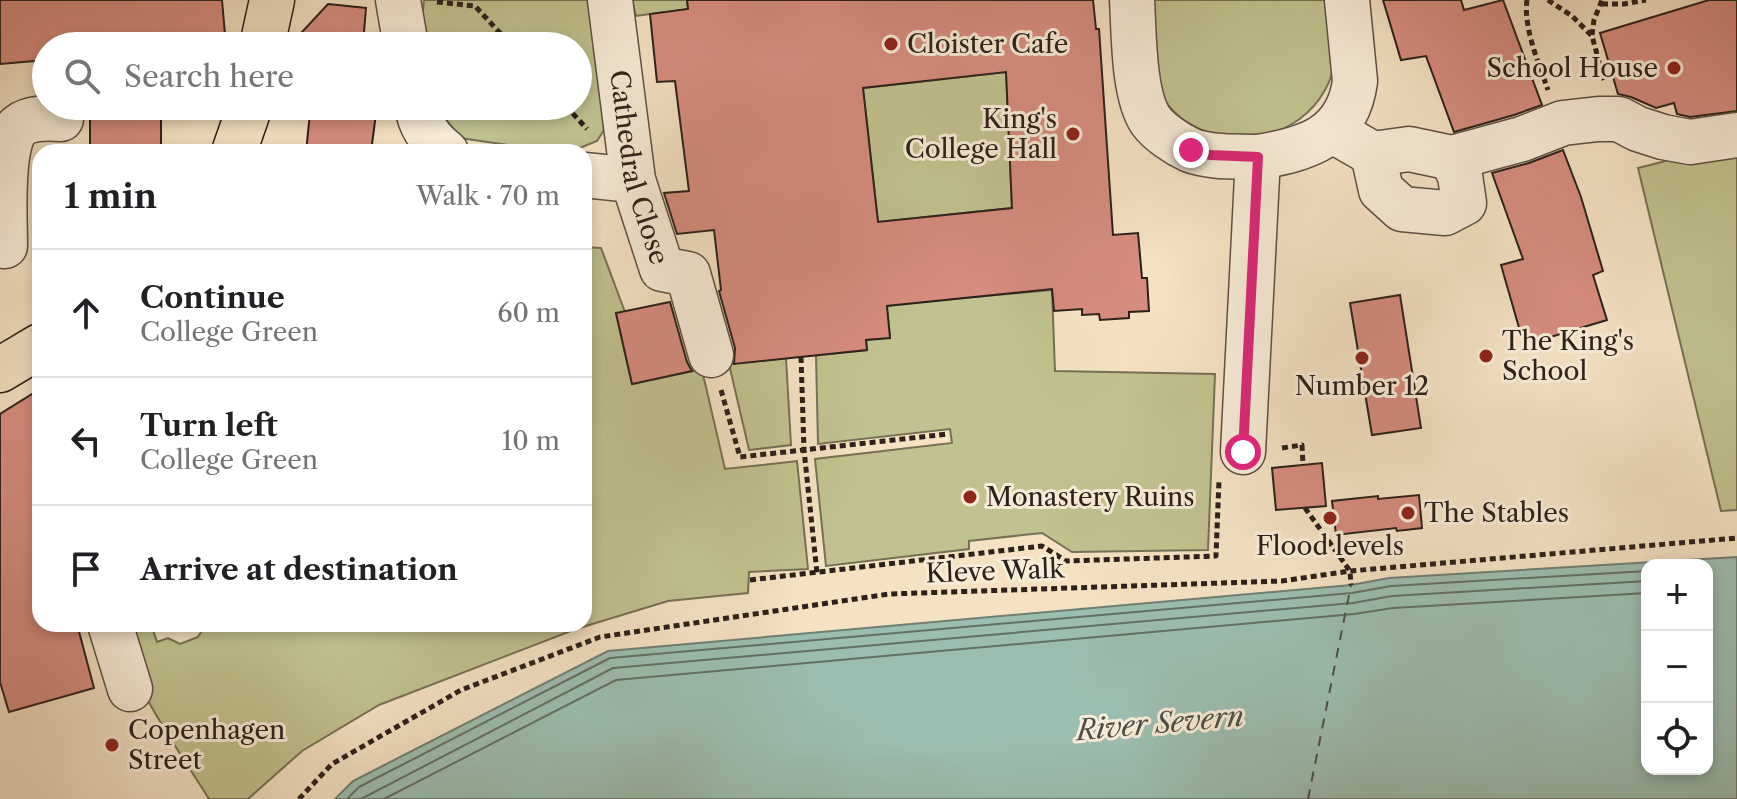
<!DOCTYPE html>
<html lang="en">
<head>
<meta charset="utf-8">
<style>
	:root { --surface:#fff; --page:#f2f2f2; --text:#202124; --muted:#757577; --line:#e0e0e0 }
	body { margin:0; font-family:"Libre Caslon Text",serif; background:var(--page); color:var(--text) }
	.controls { position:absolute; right:24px; bottom:24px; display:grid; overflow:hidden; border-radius:16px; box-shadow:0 4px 12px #0003 }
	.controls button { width:72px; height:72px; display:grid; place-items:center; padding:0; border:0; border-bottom:2px solid var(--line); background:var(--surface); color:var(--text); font:40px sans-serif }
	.stop { position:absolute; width:24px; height:24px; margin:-18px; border:6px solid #db2777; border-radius:50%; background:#fff }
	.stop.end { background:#db2777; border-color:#fff; box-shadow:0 2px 8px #0008 }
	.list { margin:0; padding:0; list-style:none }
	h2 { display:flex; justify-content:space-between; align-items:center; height:104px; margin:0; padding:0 32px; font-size:34px }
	h2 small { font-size:26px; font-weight:400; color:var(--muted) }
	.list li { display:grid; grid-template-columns:52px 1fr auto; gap:24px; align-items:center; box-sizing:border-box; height:128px; padding:0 32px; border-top:2px solid var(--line) }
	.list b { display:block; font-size:30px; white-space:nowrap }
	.list p { margin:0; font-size:26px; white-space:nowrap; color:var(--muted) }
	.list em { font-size:26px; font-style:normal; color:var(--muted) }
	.icon { flex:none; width:44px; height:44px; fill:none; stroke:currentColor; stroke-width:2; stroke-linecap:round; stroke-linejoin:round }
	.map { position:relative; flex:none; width:1737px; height:799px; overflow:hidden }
	.search { position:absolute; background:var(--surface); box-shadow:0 4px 12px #0003; left:32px; top:32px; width:560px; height:88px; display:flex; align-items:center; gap:20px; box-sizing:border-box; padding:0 28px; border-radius:44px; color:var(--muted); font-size:30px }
	.panel { position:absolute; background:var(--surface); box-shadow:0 4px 12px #0003; left:32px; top:144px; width:560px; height:488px; border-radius:24px }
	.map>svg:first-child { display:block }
</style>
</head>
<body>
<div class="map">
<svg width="1737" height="799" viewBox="0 0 1737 799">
	<rect width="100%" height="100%" fill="#f4e2c3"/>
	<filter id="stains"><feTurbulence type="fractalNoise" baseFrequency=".0025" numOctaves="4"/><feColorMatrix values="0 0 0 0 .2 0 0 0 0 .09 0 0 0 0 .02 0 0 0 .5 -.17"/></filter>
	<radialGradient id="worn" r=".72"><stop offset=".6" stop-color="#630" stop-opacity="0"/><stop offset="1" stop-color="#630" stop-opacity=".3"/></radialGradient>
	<g fill="#c1c28f" stroke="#767154" stroke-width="2">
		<path d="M424,0H592L604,130L597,141L570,152H557L460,138L446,119L440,106H578V46H426L422,19Z"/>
		<path d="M632,0H687L688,9L636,16Z"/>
		<path d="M1142,0H1335C1335,30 1341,63 1325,90C1299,137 1237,151 1192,125C1174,116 1161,97 1153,79C1146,64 1144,19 1142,0Z"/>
		<path d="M1006,72L1012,208L878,222L863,88Z"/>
		<path d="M1737,143V510L1721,511L1638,168Z"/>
		<path d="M584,247L601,248L625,312L616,314L632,384L693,371L702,370L725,469L797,461L808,569L749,572L748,593L668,601L576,629L379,705L302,751L248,799H209C175,744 132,688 118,624H151L157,642L168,638L180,644L198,637L206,624H584Z"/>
		<path d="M881,256L920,302L1052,290L1055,371L1215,374L1208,550L1072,552L1042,533L969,541V549L826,566L815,459L952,443L950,429L818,444L816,355L867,350L866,340L890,337Z"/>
		<path d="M786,358L791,445L749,450L729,364Z"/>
	</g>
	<path fill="#9cbeb0" stroke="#6f7f74" stroke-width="2" fill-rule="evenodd" d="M1737,557V799H335L353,781L608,651L1351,585L1389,578ZM1647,565H1707V769H1647Z"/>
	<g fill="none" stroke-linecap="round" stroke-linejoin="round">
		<g stroke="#646f65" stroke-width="2">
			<path d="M347,799L359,787L610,658L1352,593L1391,586L1647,571"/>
			<path d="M361,799L613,668L1353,603L1392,596L1647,581"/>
			<path d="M384,799L616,680L1354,614L1393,608L1647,593"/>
		</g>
		<path stroke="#4e4f47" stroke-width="2" stroke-dasharray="10 8" stroke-linecap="butt" d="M1308,799L1351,585"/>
	</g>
	<g fill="#d68c7e" stroke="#2c201a" stroke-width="2" fill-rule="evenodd">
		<path d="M0,0H222L226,46H46V60L0,64Z"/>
		<path d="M687,0H1093L1096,29H1099L1113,235L1138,233L1142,278H1147L1149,311L1129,312V318L1100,320L1099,314L1082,315V309L1054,311L1052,289L887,306L890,338L866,340L867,350L734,364L735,348L719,291L721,290L714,230L677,234L664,193L689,191L675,81L657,82L650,14L688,9ZM1006,72L1012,208L878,222L863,88Z"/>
		<path d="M1383,0H1461L1464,10L1503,0L1542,105L1514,115L1454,132L1426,56L1401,60Z"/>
		<path d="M1709,0H1737V111L1690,117L1677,114L1674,103L1656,108L1631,97L1618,94L1600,33Z"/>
		<path d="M328,4L366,8L364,32L367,46H289Z"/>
		<rect x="90" y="106" width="71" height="46"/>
		<path d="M314,106H377L371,152H306L310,113L314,114Z"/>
		<path d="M1563,150L1581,197L1603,271L1593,275L1607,320L1524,345L1501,265L1523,259L1492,173L1529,163Z"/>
		<path d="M1400,295L1421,428L1372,435L1350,303Z"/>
		<path d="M670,302L687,362L692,371L632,384L616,313Z"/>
		<path d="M40,389V624H77L94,688L9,712L0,682V414Z"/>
		<path d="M1322,463L1326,506L1276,510L1272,468Z"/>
		<path d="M1419,495L1422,528L1397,531L1396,528L1336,535L1332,501L1378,496V499Z"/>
	</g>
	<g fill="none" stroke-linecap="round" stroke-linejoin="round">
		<defs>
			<g id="minor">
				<path d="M398,0L406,46"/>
				<path id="s1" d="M610,0L633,180L662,269L688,274L711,355"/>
				<path d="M1132,0C1134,32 1133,95 1151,121C1159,132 1177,144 1190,150C1211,158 1236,156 1258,157L1243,452"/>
				<path d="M417,106C420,126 430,140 446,152"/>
				<path d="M1333,131L1373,154L1409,149L1452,158L1522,139L1563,123L1598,119H1619L1638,129L1663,137L1690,142L1737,135"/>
				<path d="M1373,154L1381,190L1402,209L1445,213L1464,203L1460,176L1452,158"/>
				<path d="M1258,157C1307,149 1348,137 1355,81L1347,0"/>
				<path d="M584,175L633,180"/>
				<path d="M5,246C5,219 0,141 19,126C31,117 47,118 61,119"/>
				<path d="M110,624L130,689"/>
			</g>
			<g id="major">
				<path d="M262,46L272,0"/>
				<path d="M234,152L250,106"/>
				<path d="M0,370L40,346"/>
			</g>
		</defs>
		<use href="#minor" stroke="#5e5044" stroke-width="47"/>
		<use href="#major" stroke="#2c201a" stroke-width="47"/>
		<g stroke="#2c201a" stroke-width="5" stroke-dasharray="6 4" stroke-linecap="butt">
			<path d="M1527,0C1523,27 1539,64 1548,90"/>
			<path d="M1548,0L1572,16L1592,36L1604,80"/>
			<path d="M437,2L475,6L512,46"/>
			<path d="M1602,4H1624L1646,0"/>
			<path d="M1592,35L1594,20L1602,0"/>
			<path d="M566,106L587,129"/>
			<path d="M801,357L804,450L817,573"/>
			<path d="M721,390L740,457L948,434"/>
			<path d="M1282,448L1302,445L1303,465"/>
			<path d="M1305,508L1350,571L1351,585"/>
			<path d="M750,580L1042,546L1066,561L1216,556L1219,480"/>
			<path d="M299,799L332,764L461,690L600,637L889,594L1282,581L1350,571L1737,538"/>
		</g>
		<use href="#minor" stroke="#f8ecd8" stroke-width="44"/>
		<use href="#major" stroke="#f4e2c3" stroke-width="44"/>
	</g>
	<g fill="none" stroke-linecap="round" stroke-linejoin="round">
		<path stroke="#db2777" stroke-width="10" d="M1191,150L1210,155L1258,157L1243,452"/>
	</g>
	<g fill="#8f2418" stroke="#f8ecd8" stroke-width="3">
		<circle cx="891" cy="44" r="8"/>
		<circle cx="1674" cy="68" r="8"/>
		<circle cx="1073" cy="134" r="8"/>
		<circle cx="1486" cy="356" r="8"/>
		<circle cx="1362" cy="358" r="8"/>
		<circle cx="970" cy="497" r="8"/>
		<circle cx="1408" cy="513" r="8"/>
		<circle cx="1330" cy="518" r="8"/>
		<circle cx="112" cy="745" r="8"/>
	</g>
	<g text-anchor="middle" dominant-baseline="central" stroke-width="6" stroke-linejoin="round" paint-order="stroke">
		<g font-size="26" fill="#2c201a" stroke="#f8ecd8" text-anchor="start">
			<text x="907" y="44">Cloister Cafe</text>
			<text x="1658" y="68" text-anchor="end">School House</text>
			<text x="1057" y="119" text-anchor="end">King's<tspan x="1057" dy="30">College Hall</tspan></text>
			<text x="1502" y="341">The King's<tspan x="1502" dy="30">School</tspan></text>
			<text x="1362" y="386" text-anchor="middle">Number 12</text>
			<text x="986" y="497">Monastery Ruins</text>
			<text x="1424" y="513">The Stables</text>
			<text x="1330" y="546" text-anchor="middle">Flood levels</text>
			<text x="128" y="730">Copenhagen<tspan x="128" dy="30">Street</tspan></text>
		</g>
		<g font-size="26" fill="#2c201a" stroke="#f8ecd8">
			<text stroke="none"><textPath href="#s1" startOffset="170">Cathedral Close</textPath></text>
			<text transform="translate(995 571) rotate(-2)">Kleve Walk</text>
		</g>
		<g font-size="28" font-style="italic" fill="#4e4f47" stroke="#f8ecd8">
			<text transform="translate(1160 723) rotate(-5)">River Severn</text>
		</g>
	</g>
	<rect width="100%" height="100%" filter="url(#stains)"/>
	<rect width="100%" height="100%" fill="url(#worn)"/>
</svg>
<div class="controls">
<button>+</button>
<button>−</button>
<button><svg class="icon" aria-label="locate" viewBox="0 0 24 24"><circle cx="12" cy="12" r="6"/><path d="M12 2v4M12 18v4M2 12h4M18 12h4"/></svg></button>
</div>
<div class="stop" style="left:1243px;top:452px"></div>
<div class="stop end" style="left:1191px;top:150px"></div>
<div class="search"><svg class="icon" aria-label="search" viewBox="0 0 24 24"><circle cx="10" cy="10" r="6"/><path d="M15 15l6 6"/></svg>Search here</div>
<section class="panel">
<h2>1 min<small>Walk · 70 m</small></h2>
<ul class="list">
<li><svg class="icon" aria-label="ahead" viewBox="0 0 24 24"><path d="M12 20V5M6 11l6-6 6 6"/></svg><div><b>Continue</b><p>College Green</p></div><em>60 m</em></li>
<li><svg class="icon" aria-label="left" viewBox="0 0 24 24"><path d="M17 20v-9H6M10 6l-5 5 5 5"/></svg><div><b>Turn left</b><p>College Green</p></div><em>10 m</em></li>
<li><svg class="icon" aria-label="arrive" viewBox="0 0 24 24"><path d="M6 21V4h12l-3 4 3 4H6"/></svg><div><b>Arrive at destination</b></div></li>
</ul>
</section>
</div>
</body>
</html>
